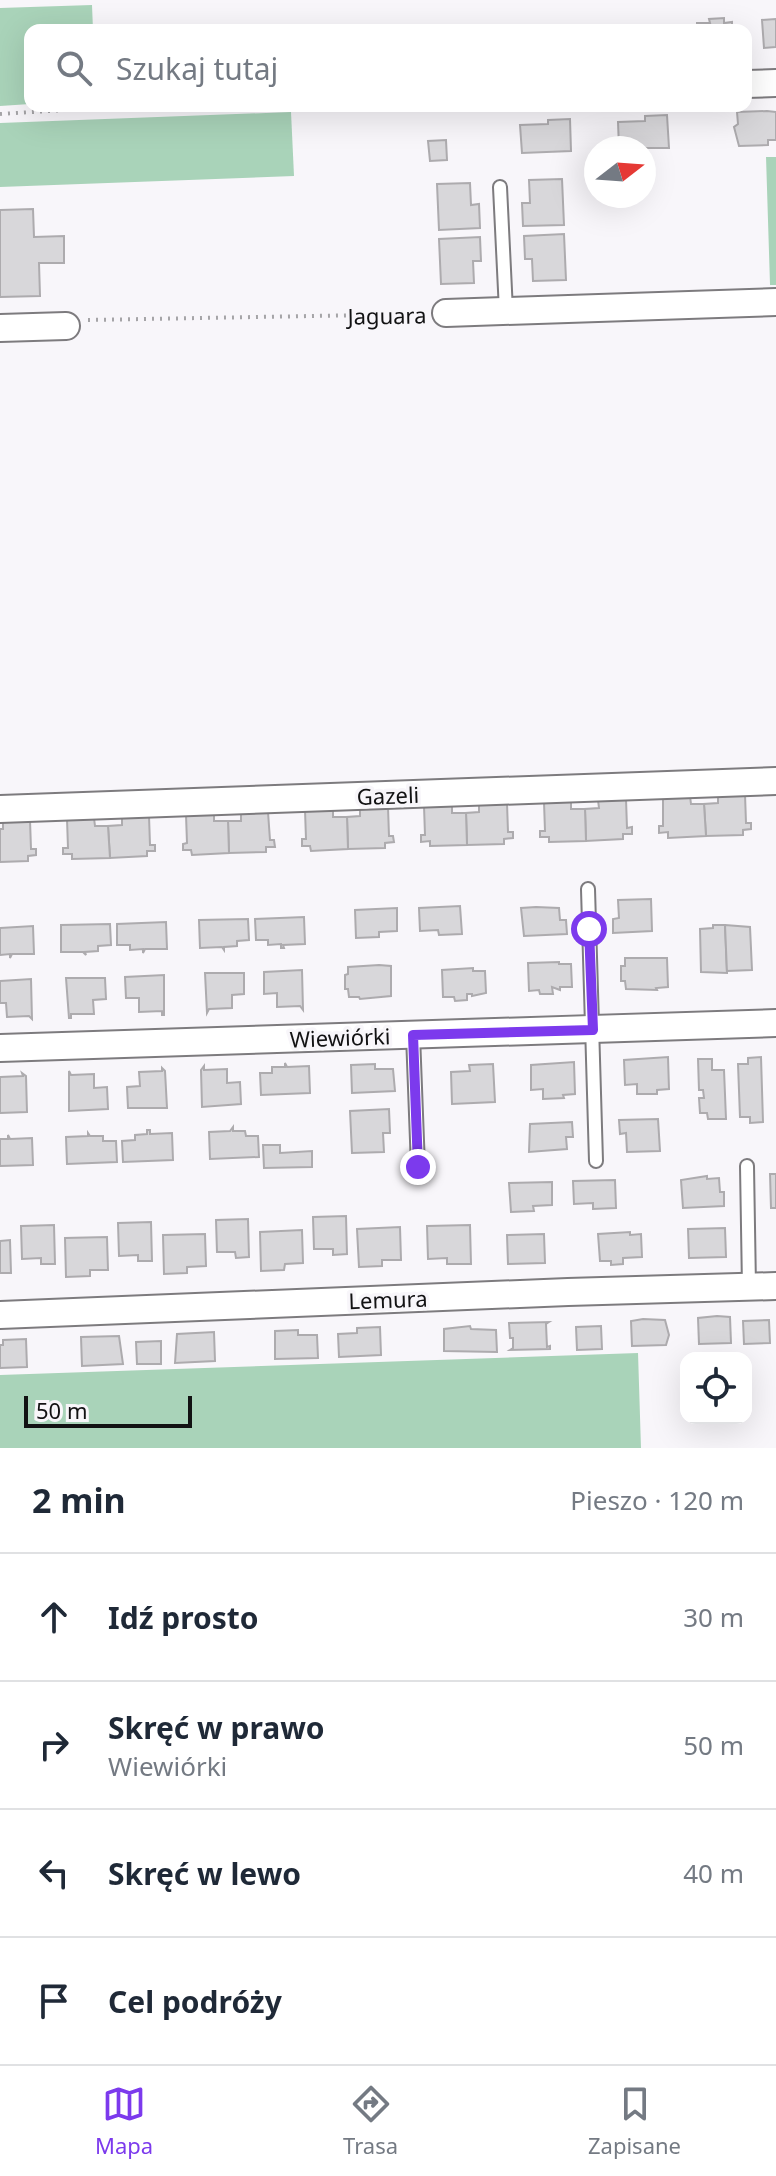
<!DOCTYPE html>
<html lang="pl">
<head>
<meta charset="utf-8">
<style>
	:root { --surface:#fff; --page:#f2f2f3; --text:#1f2937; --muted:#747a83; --line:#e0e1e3; --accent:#7c3aed }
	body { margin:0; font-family:"Noto Sans",sans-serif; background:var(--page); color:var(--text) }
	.controls { position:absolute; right:24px; bottom:24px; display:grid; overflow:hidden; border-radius:16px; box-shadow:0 8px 32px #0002 }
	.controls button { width:72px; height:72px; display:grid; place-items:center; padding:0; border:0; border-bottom:2px solid var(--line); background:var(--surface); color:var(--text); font:40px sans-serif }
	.compass { position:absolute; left:584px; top:136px; width:72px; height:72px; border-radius:50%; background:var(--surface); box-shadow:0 8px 32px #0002; rotate:73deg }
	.scale { position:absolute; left:24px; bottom:20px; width:168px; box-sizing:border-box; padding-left:8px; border:4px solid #121213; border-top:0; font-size:22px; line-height:28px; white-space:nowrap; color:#121213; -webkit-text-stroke:6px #f8f6fa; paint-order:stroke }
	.stop { position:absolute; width:24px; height:24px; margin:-18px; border:6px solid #7c3aed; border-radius:50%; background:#fff }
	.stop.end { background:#7c3aed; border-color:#fff; box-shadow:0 2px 8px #0008 }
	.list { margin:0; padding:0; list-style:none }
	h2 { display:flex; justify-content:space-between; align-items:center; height:104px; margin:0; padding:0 32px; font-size:34px }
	h2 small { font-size:26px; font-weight:400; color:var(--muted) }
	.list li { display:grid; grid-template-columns:52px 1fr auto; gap:24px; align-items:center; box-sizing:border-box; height:128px; padding:0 32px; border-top:2px solid var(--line) }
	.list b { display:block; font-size:30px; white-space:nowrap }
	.list p { margin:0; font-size:26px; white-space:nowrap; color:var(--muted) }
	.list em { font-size:26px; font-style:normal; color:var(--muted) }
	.icon { flex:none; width:44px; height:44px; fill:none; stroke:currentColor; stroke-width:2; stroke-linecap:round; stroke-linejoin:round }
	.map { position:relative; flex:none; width:776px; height:1448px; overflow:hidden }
	.search { position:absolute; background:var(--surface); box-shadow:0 8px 32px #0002; left:24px; right:24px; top:24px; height:88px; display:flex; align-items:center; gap:20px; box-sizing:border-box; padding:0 28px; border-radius:16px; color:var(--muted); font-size:30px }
	.sheet { height:616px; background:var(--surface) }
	nav { display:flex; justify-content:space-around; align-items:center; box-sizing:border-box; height:112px; border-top:2px solid var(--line); background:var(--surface); font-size:22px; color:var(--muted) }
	nav a { display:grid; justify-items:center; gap:4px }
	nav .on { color:var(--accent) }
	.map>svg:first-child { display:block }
</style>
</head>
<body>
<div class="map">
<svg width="776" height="1448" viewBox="0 0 776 1448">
	<rect width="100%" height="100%" fill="#f8f6fa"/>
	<g fill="#a9d3b9">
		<path d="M92,5L93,30H30V104L0,106V8Z"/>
		<path d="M291,112L294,176L0,187V123Z"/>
		<path d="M766,157H776V285H770Z"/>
		<path d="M638,1353L641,1448H0V1375Z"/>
	</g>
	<g fill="#d8d7da" stroke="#adabae" stroke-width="2">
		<path d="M724,18V23L732,22V30H697V23H710L709,19Z"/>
		<path d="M776,19V47L764,48L762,20Z"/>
		<path d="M767,111L776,112V140H768V145L739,146L734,127L738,124L737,112Z"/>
		<path d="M667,115L669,148H619L618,122L645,121V116Z"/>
		<path d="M570,119L571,151L522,153L520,125L548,124V120Z"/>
		<path d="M446,140L447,160L430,161L428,141Z"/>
		<path d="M562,179L564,225L523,226L522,203H530L529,180Z"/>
		<path d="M470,183L471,205L479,204L480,228L439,230L437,184Z"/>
		<path d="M33,209L34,237L64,236V263H39L40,296L0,297V210Z"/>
		<path d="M564,234L566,280L533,281L532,259H525L524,236Z"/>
		<path d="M480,237L481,261H473L474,283L441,284L439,239Z"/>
		<path d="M745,794L746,823H751V829L743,830V835L706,836L704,804L718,803V795Z"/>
		<path d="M690,796L691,804H704L706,836L668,838V832L659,833V826H663V797Z"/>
		<path d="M626,799L627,828L632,827V834H623V839L586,841L585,809L599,808L598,800Z"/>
		<path d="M571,801V809H585L586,841L549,842V837H540V831H545L544,802Z"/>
		<path d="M507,803L508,832H513V838L504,839V844L467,845L466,813L479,812V804Z"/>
		<path d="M452,805V813H466L467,845L430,846V841L421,842V835H425L424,806Z"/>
		<path d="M388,807L389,836H393L394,842L385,843V848L348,849L347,817L360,816V808Z"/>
		<path d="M333,809V817H347L348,849L311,851L310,846H302V839H306L305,810Z"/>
		<path d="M268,812L270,840H274L275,847H266V852L229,853L228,821H241V813Z"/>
		<path d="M214,814V821H228L229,853L192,855L191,850H183V844L187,843L186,815Z"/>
		<path d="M149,816L150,845H155V851H147V856L110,858L108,826L122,825V817Z"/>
		<path d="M94,818L95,826H108L110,858L72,859V854H63V848H68L67,819Z"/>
		<path d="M30,820L31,849H36V855L28,856V861L0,862V829H3V821Z"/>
		<path d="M651,899L652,931L613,933V919L619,918L618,900Z"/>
		<path d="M460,906L462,934L439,935L438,930L420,931L419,908Z"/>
		<path d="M536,907L559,908L560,920H566L567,934L524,936L521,908Z"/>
		<path d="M397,908V931L379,932V937L356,938L355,910Z"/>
		<path d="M304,917L305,944L283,945L284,948H281V944L268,945V940H256L255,919Z"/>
		<path d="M248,919L249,940L237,941V946L224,947V950L222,947L200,948L199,920Z"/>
		<path d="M166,922L167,949H145L143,953V949L130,950V945H117V924Z"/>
		<path d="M110,924L111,945L98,946V951L85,952L86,955L83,952H61V925Z"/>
		<path d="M713,925H725L727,973L701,972L700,929L713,928Z"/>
		<path d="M725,925L750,927L752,970L727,971V973Z"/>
		<path d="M33,926L34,954H12L10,958V954L0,955V928Z"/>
		<path d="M625,958H667L668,987L656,988L657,990L626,989L625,981H621V966H625Z"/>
		<path d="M559,962V964H571L572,987H560V990L552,987L553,994H540L539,990L529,991L528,963Z"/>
		<path d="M379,965L391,966V996L360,999L359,997H349L348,989H345V975L348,974V967Z"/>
		<path d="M473,968V971H485L486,993L472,996V994H467V1000L455,1001L454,997H443L442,970Z"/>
		<path d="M302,970L303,1010L300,1006L277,1007V993L264,994V972Z"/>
		<path d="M205,973H244V994L232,995V1008L209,1009L207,1013Z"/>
		<path d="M164,975V1015H162V1011L139,1012V998H126L125,977Z"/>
		<path d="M66,978H105L106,999L93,1000L94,1014H71V1018H69Z"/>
		<path d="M31,979L32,1019L29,1016L7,1017L6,1003H0V981Z"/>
		<path d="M668,1057L669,1089L657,1090V1094H637V1084L625,1085L624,1060Z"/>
		<path d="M761,1057L763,1122L750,1123V1117H740L738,1064H748V1058Z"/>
		<path d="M698,1059H712V1070H724L726,1119H708L707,1113H700L699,1098H704L703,1090H699Z"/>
		<path d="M574,1062L575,1094L563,1095L564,1098L543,1099V1089L531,1090V1065Z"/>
		<path d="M285,1063L287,1067L309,1066L310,1093L261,1095L260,1073H272V1067H285Z"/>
		<path d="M375,1064V1069H393L395,1091L352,1093L351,1065Z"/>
		<path d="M493,1064L495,1102L452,1104L451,1072L470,1071L469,1065Z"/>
		<path d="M204,1066V1070L227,1069V1083L240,1082L241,1104L202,1107L201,1070Z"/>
		<path d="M162,1068L165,1071L167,1108H128L127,1087L140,1086L139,1072L162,1071Z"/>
		<path d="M69,1071L71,1075L94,1074V1088L107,1087L108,1109L69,1111Z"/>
		<path d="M22,1073L26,1076L27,1112L0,1113V1077L23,1076Z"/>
		<path d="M389,1109L390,1133H383L384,1152L352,1153L350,1111Z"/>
		<path d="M658,1119L660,1151L627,1152L626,1133L620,1134L619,1120Z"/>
		<path d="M572,1122L573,1137H566L567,1149L529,1152L530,1124Z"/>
		<path d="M233,1127V1131H245L246,1136H258L259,1157L210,1159L209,1132L230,1131Z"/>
		<path d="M147,1130H150V1134L172,1133L173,1160L123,1162L122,1141L135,1140V1135L147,1134Z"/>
		<path d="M88,1133L90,1136H103V1141H116L117,1162L67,1164L66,1137L88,1136Z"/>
		<path d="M8,1135L10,1139L32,1138L33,1165L0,1166V1139H8Z"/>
		<path d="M263,1145H280V1153L312,1151V1167L264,1168Z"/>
		<path d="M770,1174H776V1208H771Z"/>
		<path d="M707,1176V1179L719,1178L720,1192H724V1206L683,1208L681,1180Z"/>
		<path d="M615,1180L616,1208L593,1209V1203L574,1204L573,1181Z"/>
		<path d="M552,1182V1205L533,1206L534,1211L511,1212L509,1183Z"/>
		<path d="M346,1216L347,1254L333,1255V1249H314L313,1217Z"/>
		<path d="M248,1219L249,1257L236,1258L235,1252H217L216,1220Z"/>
		<path d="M151,1222L152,1261H138V1255L119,1256L118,1223Z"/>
		<path d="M54,1225L55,1264H41V1258L22,1259L21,1226Z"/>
		<path d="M470,1225L471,1264H447V1258L428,1259L427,1226Z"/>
		<path d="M400,1227L401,1260H382V1266L359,1267L357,1229Z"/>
		<path d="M725,1228L726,1257L689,1258L688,1229Z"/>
		<path d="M302,1230L303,1263L285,1264L284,1270L261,1271L260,1232Z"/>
		<path d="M630,1232V1235L641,1234L642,1257L623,1258V1264L611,1265V1261H600L598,1234Z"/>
		<path d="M205,1234L206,1266L187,1267V1273L164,1274L163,1235Z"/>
		<path d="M544,1234L545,1263L508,1264L507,1235Z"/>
		<path d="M107,1237L108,1270H90V1276L66,1277L65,1238Z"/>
		<path d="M10,1240L11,1273H0V1241Z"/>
		<path d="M717,1316L730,1317L731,1343L699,1344L698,1318Z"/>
		<path d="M643,1319L665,1320L669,1335L666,1345L632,1346L631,1321Z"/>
		<path d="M769,1320L770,1343L744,1344L743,1321Z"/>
		<path d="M549,1322L546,1324L547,1347L550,1346V1349L510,1350L513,1348V1338H510L509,1323Z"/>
		<path d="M470,1326L471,1329L496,1330L497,1352L444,1351V1329Z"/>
		<path d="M601,1326L602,1349L577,1350L576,1327Z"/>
		<path d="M380,1327L381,1355L339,1357L338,1334L357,1333V1328Z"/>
		<path d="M298,1330V1335H317L318,1358L275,1359V1331Z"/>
		<path d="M214,1332L215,1361L175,1363L177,1334Z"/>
		<path d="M119,1336L123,1364L82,1366L81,1337Z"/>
		<path d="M26,1339L27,1367L0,1368V1345H3V1340Z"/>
		<path d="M161,1341V1364H137L136,1342Z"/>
	</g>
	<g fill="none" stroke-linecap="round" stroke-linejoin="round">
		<defs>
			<g id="lane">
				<path d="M500,187L506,311"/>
				<path d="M588,889L596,1161"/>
				<path d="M413,1035L418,1167"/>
				<path d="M747,1166L749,1287"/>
			</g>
			<g id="street">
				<path d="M746,84L776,83"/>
				<path d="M446,313L776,302"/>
				<path d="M0,328L66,326"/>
				<path d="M0,809L776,781"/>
				<path d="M0,1048L776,1023"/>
				<path d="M0,1315L568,1292L776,1286"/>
			</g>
		</defs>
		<use href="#lane" stroke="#7d7b7e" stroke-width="16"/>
		<use href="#street" stroke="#7d7b7e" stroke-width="30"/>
		<g stroke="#a5a4a7" stroke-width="4" stroke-dasharray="2 6" stroke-linecap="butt">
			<path d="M0,114L128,106"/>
			<path d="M88,320L423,314"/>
		</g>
		<use href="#lane" stroke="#fff" stroke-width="12"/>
		<use href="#street" stroke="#fff" stroke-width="26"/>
	</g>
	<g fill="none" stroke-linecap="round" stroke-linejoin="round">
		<path stroke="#7c3aed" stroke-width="10" d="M418,1167L413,1035L593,1030L589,929"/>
	</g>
	<g text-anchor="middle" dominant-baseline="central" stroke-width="7" stroke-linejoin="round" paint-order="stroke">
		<g font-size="22" fill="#121213" stroke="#f8f6fa">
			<text transform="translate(387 315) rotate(-1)">Jaguara</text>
			<text transform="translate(388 795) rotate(-2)">Gazeli</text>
			<text transform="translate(340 1037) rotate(-2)">Wiewiórki</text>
			<text transform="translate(388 1299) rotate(-2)">Lemura</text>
		</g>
	</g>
</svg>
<div class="controls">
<button><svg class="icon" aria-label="locate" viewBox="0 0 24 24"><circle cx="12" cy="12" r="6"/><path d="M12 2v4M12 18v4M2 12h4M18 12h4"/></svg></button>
</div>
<svg class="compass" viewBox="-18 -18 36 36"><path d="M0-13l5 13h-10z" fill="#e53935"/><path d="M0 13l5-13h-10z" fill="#747a83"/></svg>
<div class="scale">50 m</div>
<div class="stop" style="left:589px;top:929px"></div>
<div class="stop end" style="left:418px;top:1167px"></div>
<div class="search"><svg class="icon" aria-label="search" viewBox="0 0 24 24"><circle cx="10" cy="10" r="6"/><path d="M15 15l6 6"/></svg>Szukaj tutaj</div>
</div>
<section class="sheet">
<h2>2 min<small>Pieszo · 120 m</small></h2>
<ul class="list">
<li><svg class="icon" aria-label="ahead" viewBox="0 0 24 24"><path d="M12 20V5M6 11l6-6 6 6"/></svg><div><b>Idź prosto</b></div><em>30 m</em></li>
<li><svg class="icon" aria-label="right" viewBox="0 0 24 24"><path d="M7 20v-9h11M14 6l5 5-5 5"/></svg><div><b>Skręć w prawo</b><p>Wiewiórki</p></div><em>50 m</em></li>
<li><svg class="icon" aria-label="left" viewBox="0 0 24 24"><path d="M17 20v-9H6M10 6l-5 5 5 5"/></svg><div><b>Skręć w lewo</b></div><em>40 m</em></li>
<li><svg class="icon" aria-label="arrive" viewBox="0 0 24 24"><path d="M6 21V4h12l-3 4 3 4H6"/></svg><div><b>Cel podróży</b></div></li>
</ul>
</section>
<nav>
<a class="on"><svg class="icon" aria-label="map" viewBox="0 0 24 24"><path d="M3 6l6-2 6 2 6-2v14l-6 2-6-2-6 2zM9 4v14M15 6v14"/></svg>Mapa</a>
<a><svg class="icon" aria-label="directions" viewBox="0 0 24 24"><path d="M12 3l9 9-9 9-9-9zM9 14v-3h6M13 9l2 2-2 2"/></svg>Trasa</a>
<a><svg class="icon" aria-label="saved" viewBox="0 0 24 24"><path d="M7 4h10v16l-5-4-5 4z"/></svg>Zapisane</a>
</nav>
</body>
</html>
